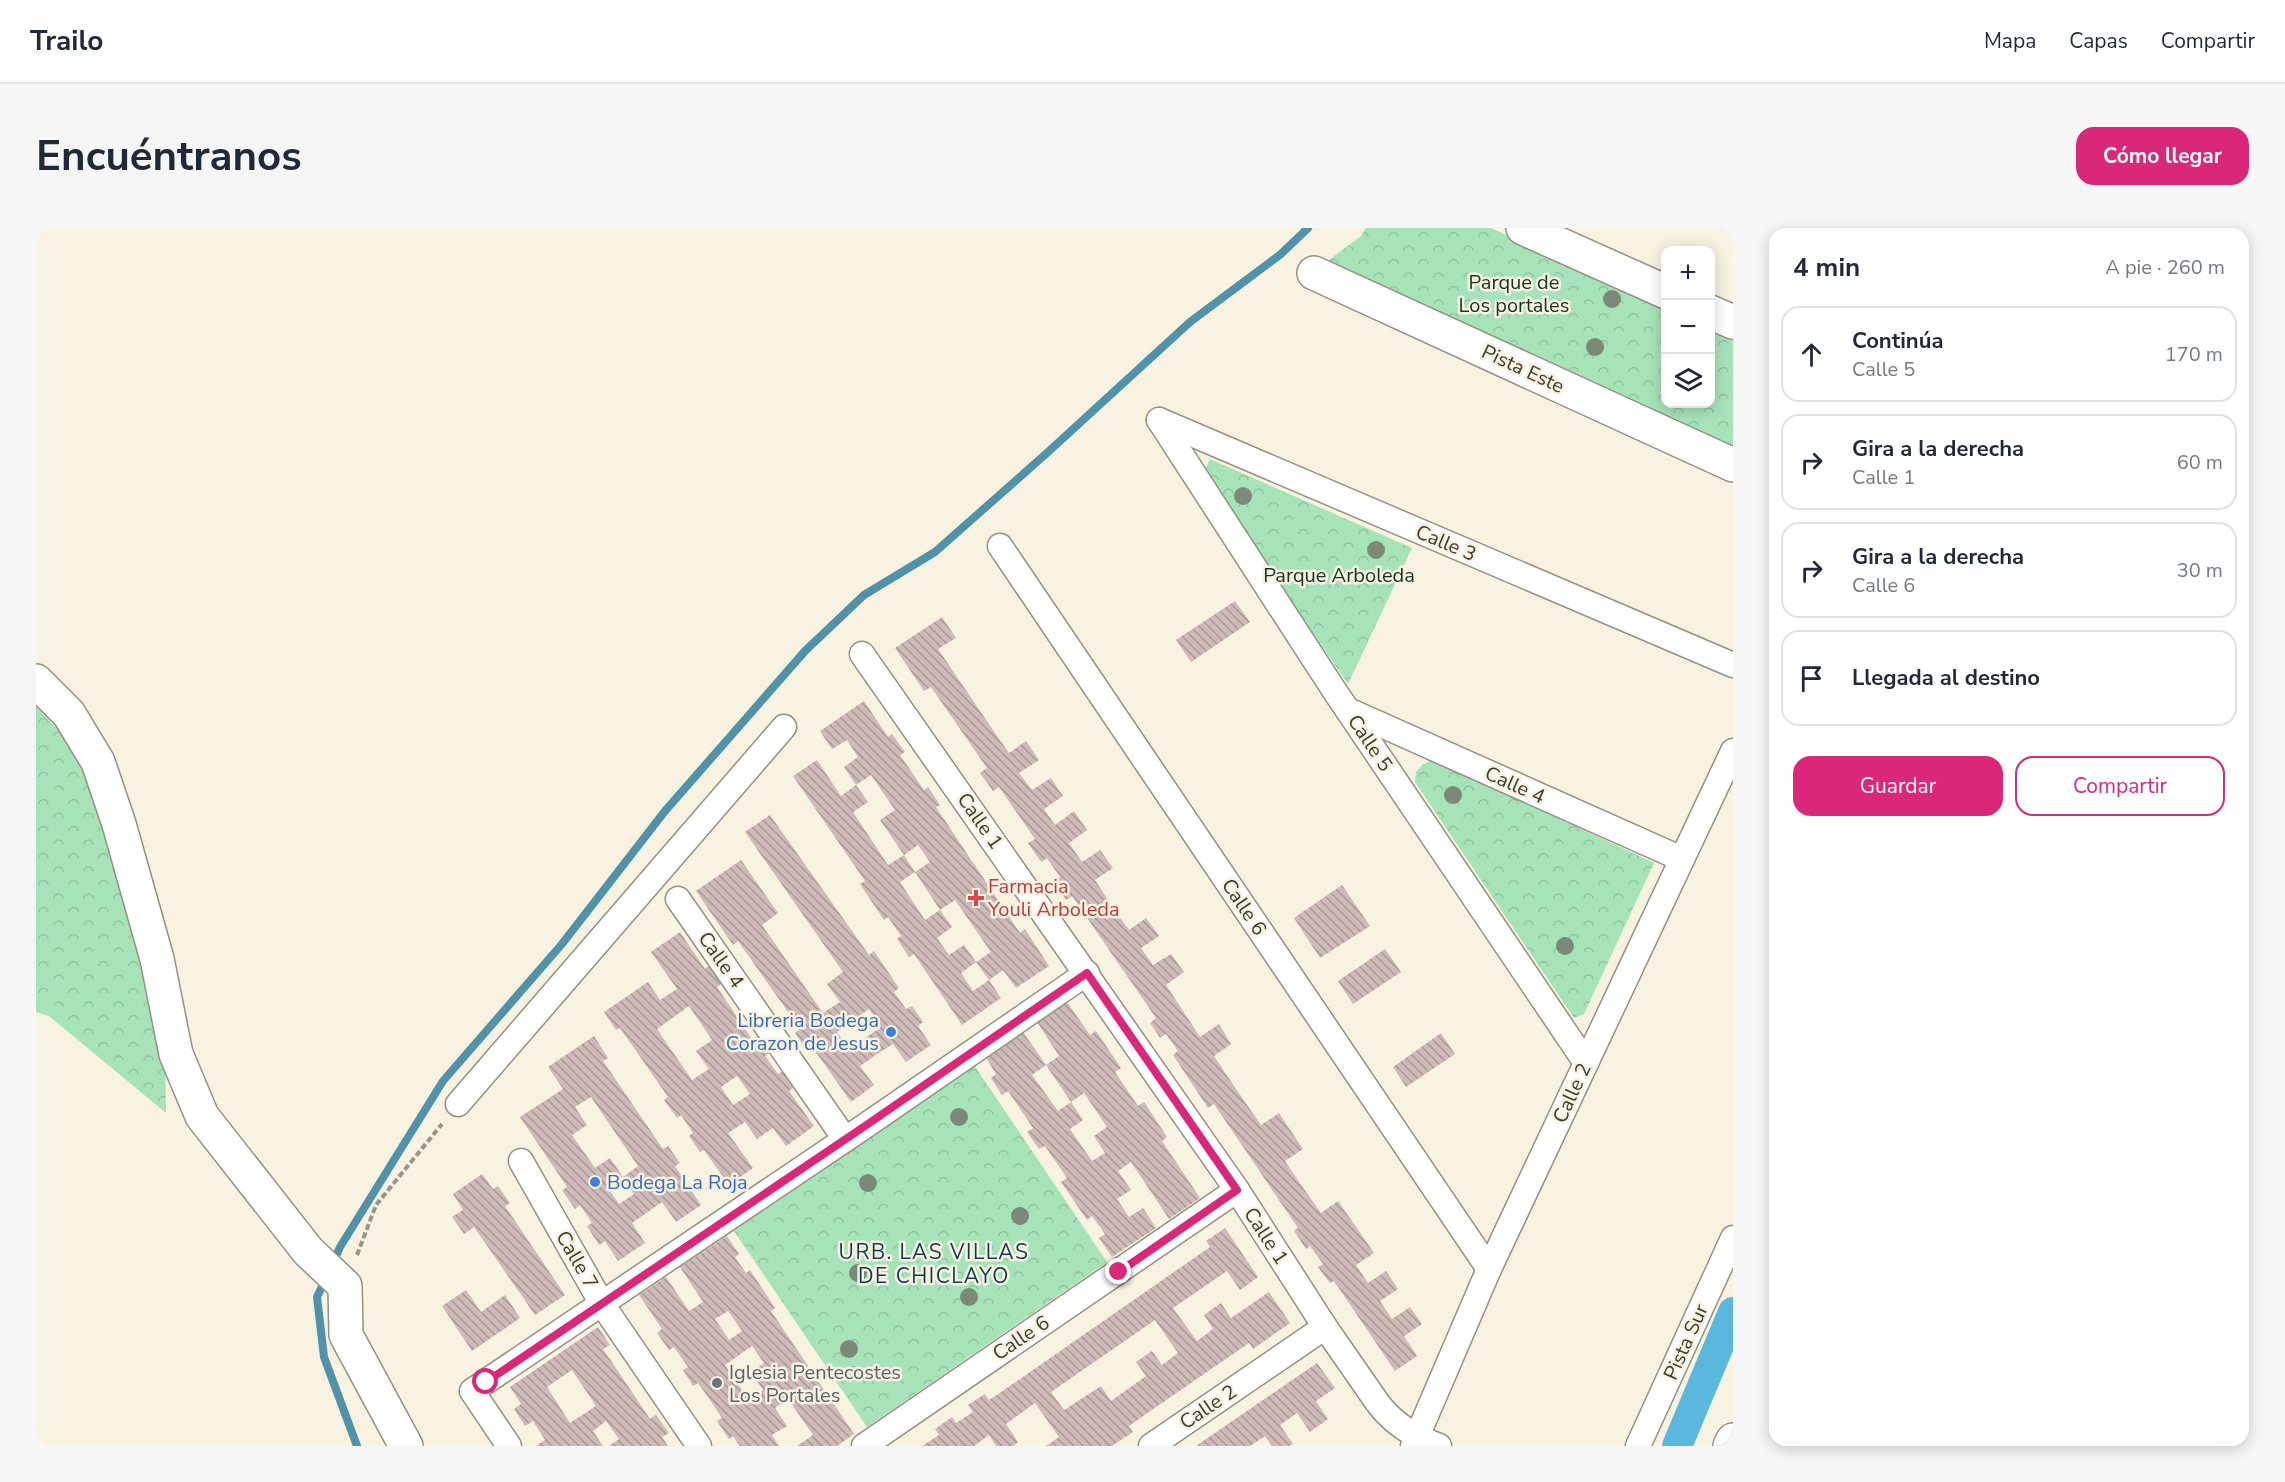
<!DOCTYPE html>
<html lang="es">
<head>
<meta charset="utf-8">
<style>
	:root { --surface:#fff; --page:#f6f6f7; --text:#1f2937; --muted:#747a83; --line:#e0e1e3; --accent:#db2777 }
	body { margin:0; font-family:"Nunito Sans",sans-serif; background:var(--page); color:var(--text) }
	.controls { position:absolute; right:18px; top:18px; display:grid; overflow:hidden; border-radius:12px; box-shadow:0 3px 15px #0003 }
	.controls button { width:54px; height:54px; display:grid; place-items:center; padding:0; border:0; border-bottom:2px solid var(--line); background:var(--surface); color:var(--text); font:30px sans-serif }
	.stop { position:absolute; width:18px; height:18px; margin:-14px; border:4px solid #db2777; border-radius:50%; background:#fff }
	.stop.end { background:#db2777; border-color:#fff; box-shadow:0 2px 6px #0008 }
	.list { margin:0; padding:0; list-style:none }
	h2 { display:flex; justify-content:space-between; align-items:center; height:78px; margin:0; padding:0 24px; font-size:26px }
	h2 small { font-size:20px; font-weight:400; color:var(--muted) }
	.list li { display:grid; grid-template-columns:39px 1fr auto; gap:18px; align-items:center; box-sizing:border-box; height:96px; margin:0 12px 12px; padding:0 12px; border:2px solid var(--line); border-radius:18px }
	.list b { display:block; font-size:22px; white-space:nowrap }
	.list p { margin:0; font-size:20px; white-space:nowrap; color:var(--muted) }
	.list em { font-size:20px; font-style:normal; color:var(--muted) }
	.actions { display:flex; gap:12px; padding:18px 24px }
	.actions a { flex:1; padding:14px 0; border:2px solid var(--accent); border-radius:18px; text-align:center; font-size:21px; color:var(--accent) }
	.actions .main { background:var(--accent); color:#fff }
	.icon { flex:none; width:33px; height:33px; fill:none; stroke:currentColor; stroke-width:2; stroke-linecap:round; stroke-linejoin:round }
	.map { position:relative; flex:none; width:1697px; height:1218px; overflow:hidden; border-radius:18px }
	header { display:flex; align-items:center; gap:36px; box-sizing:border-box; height:84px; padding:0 30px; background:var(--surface); border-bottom:2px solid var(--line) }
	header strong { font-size:28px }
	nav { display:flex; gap:33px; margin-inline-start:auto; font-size:21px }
	.intro { display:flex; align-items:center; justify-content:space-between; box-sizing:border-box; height:144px; padding:0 36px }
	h1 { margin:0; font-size:42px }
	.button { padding:15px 27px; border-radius:18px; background:var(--accent); color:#fff; font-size:21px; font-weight:700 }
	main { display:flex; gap:36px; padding:0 36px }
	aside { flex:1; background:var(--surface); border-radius:18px; box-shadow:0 3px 15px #0003 }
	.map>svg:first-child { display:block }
</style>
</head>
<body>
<header>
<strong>Trailo</strong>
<nav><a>Mapa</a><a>Capas</a><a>Compartir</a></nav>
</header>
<div class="intro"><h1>Encuéntranos</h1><a class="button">Cómo llegar</a></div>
<main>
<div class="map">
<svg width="1697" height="1218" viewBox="0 0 1697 1218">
	<defs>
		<pattern id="forest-crowns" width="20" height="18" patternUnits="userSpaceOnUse" patternTransform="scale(1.5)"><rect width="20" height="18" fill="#a6e3b9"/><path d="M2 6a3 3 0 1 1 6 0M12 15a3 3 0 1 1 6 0" fill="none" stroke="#90c4a0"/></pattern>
		<pattern id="building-back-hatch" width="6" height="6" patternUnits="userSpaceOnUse" patternTransform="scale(1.5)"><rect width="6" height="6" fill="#cebab8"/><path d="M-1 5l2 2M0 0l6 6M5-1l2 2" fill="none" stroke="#a89896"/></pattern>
	</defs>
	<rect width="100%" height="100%" fill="#f8f2e1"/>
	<g fill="url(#forest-crowns)">
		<path d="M1330,0H1455L1629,79L1630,176H1674L1675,100L1697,110V218L1289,35L1325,8Z"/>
		<path d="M1174,231L1376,320L1312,456L1167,246Z"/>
		<path d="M0,479L22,501L51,545L108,737L129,830L130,885L13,788L0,784Z"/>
		<path d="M1397,531L1618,635L1548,786L1538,790L1379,554L1380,544L1386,537Z"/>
		<path d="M938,837L1071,1034L831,1199L698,1003Z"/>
	</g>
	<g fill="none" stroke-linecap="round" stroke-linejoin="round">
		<g stroke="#5192ab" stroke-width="8">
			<path d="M297,1035L304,1019L407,853L526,716L629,583L769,423L828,367L899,324L1012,224L1154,94L1245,26L1272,0"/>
			<path d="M290,1050L281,1069L288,1129L321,1218"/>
		</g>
		<path stroke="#5ab7de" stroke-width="30" d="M1641,1218L1697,1084"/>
	</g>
	<g fill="url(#building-back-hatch)" fill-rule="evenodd">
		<path d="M1199,373L1214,394L1155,434L1140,412Z"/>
		<path d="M906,389L920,410L902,421L961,508L973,525L990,513L1003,532L983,545L996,562L1015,550L1027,568L1008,581L1019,597L1038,583L1051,602L1033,615L1046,634L1064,622L1077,640L1059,652L1082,687L1093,702L1110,690L1123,708L1105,720L1117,737L1135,726L1148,744L1130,757L1164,809L1183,796L1195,816L1178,828L1200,861L1225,897L1243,885L1267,921L1249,933L1261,951L1285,985L1302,973L1327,1009L1338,1025L1320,1037L1332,1055L1350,1043L1362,1061L1344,1073L1356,1091L1374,1079L1386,1096L1368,1108L1381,1128L1359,1143L1298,1053L1294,1055L1282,1039L1287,1036L1274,1018L1270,1021L1258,1003L1262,1000L1178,876L1172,880L1137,827L1142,823L1130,806L1124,810L1114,795L1120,790L1036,668L1030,672L1018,653L1024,649L1011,630L1005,634L992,615L999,611L963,559L957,563L944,545L951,540L895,459L888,463L859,420Z"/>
		<path d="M828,473L852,509L856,506L869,524L864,527L888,562L892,559L904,577L900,579L984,705L989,701L1013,738L980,760L967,742L953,752L940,734L925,745L937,763L953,752L965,770L926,797L878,726L873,729L861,711L865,708L852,689L848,692L824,656L829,653L757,548L781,532L805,568L820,557L832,574L817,584L852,637L868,627L879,644L864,654L889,692L904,682L916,699L901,710L913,727L928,717L940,734L955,724L919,672L904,682L879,644L894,634L882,617L868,627L844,592L859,582L835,547L820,557L808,539L822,529L811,512L796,521L784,503Z"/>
		<path d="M734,587L833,727L838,723L863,760L858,764L870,781L876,778L887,794L882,798L895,817L870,834L857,816L841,826L824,838L838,857L815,874L777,820L772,824L759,805L764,801L702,713L697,717L660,663L705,632L742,685L726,697L787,785L804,774L791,756L807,744L709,604ZM833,781L845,799L813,821L801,804Z"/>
		<path d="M1306,657L1334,698L1284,730L1258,690Z"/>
		<path d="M644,704L669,741L673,738L685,756L681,759L716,811L721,808L733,825L729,828L742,846L746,844L757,860L753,863L778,898L750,918L737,900L721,911L709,894L692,905L717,940L693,957L668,922L664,924L653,908L657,905L645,887L641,890L628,872L632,869L584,800L580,802L568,784L612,754L624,772L641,761L615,724ZM653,778L676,812L660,823L673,841L656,852L621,801ZM701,848L714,866L697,877L685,859Z"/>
		<path d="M1349,721L1365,744L1317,776L1302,753Z"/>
		<path d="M1031,774L1054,807L1060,803L1085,840L1079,844L1102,878L1108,874L1131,909L1126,913L1164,970L1133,991L1095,934L1082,943L1095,962L1081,971L1093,989L1107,980L1120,1000L1076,1029L1063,1010L1069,1006L1056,988L1051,992L1025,954L1031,950L1009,918L1003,921L991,904L997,900L972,863L966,867L955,850L960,846L950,830L987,804L1010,837L1023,828L1001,794ZM1010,837L1035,874L1022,883L996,847ZM1048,865L1071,899L1058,908L1069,925L1056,933L1034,901L1047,892L1035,874Z"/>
		<path d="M1405,805L1419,826L1370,859L1357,839Z"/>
		<path d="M558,808L572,830L567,833L627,921L632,918L644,935L639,938L665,977L640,994L626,974L596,995L609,1015L582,1033L569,1013L563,1017L551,998L556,995L544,977L539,981L526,962L531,959L484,889L527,861L512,839ZM555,869L602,938L587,949L598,966L583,976L571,959L587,949L574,930L559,940L536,907L551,897L539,879Z"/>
		<path d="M446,946L457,961L462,958L474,975L469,978L529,1067L499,1087L438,999L428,1006L416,989L427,982L417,966Z"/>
		<path d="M1189,1000L1222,1049L1204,1062L1191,1043L1137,1080L1161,1113L1177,1101L1168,1087L1185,1075L1195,1090L1233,1064L1254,1095L1217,1121L1213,1115L1110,1186L1093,1198L1097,1204L1076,1218H1010L1023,1209L999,1175L970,1196L982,1214L977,1218H960L953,1207L938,1218H886L903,1207L899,1201L916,1189L920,1195L937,1184L932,1177L949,1166L953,1172L968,1162L1174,1019L1170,1013ZM1119,1092L1142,1125L1126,1137L1116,1123L1100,1134L1110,1148L1075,1173L1065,1158L1028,1182L1015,1164Z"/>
		<path d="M691,1008L703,1026L699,1029L710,1045L714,1042L739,1080L735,1083L818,1206L801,1218H761L777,1207L752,1171L739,1180L751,1198L736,1207L743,1218H704L697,1208L693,1211L681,1193L686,1190L674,1172L662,1155L657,1158L647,1142L652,1139L638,1119L633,1122L621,1105L626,1101L603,1067L630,1049L653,1083L667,1074L644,1039ZM692,1083L706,1103L693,1112L679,1091ZM716,1118L728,1135L715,1144L727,1162L713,1172L689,1137Z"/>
		<path d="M430,1062L445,1084L469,1067L484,1090L436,1123L406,1078Z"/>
		<path d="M562,1099L574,1117L567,1121L614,1191L620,1187L633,1205L626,1209L632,1218H573L583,1211L570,1193L557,1203L567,1218H500L509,1212L497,1193L489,1198L478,1181L485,1176L474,1159ZM536,1142L560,1178L534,1195L511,1159Z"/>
		<path d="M1281,1135L1299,1160L1280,1173L1292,1191L1274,1204L1261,1185L1244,1197L1257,1216L1253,1218H1236L1229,1208L1214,1218H1160Z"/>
	</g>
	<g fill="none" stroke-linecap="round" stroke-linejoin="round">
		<defs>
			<g id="street">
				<path d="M1123,192L1298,462L1550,835"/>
				<path d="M1123,192L1697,437"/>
				<path d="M964,318L1453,1041"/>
				<path d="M826,426L1201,962L1289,1099L1341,1174C1356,1195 1379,1209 1403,1218"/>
				<path d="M1312,482L1646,631"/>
				<path d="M642,671L809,911"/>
				<path d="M422,876L748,499"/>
				<path d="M485,933L566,1076L663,1218"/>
				<path d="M473,1218L436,1163L829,898L1051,745"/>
				<path d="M828,1218L1201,962"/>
				<path d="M1115,1218L1289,1099"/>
				<path d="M1377,1218L1453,1041L1697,523"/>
				<path d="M1602,1218L1697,1010"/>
			</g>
			<g id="secondary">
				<path d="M1487,0L1630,64"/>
				<path d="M1278,45L1697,237"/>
				<path d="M1674,84L1697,94"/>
				<path d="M0,453L33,486L62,534L83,596L121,731L140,826L166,888L272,1023L309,1058L310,1107L370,1218"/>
				<path d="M1694,1218L1697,1212"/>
			</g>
		</defs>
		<use href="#street" stroke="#959080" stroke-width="27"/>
		<use href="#secondary" stroke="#959080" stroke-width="36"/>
		<path stroke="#989488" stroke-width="4" stroke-dasharray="6 3" stroke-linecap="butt" d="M321,1027L340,977L406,896"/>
		<use href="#street" stroke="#fff" stroke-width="24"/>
		<use href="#secondary" stroke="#fff" stroke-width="33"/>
	</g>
	<g fill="#7b8a77">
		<circle cx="1576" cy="71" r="9"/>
		<circle cx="1559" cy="119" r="9"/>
		<circle cx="1207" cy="268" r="9"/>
		<circle cx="1340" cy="322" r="9"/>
		<circle cx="1417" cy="567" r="9"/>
		<circle cx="1529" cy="718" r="9"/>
		<circle cx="923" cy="889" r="9"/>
		<circle cx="832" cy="955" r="9"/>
		<circle cx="984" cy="988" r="9"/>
		<circle cx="822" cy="1045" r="9"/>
		<circle cx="933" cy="1069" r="9"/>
		<circle cx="813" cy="1121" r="9"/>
	</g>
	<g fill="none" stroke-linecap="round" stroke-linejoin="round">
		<path stroke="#db2777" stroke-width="8" d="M450,1154L829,898L1051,745L1201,962L1083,1044"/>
	</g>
	<path fill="#e0444e" stroke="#f8f2e1" stroke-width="2" d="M937 661h6v6h6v6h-6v6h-6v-6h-6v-6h6z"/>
	<g fill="#3f7fe0" stroke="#f8f2e1" stroke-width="2">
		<circle cx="855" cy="804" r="6"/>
		<circle cx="559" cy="954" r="6"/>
	</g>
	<circle fill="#6b7280" stroke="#f8f2e1" stroke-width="2" cx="681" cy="1155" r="6"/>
	<g text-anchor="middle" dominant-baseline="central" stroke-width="5" stroke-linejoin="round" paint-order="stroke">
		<g font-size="20" fill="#143520" stroke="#f8f2e1">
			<text x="1478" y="54">Parque de<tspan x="1478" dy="23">Los portales</tspan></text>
			<text x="1303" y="347">Parque Arboleda</text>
		</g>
		<g font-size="20" fill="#3c3a33" stroke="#f8f2e1">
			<text transform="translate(1487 141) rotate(25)">Pista Este</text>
			<text transform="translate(1410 315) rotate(23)">Calle 3</text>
			<text transform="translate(1334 515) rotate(56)">Calle 5</text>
			<text transform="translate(1479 557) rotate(24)">Calle 4</text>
			<text transform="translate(944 593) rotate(55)">Calle 1</text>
			<text transform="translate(1208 679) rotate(56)">Calle 6</text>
			<text transform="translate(685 732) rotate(55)">Calle 4</text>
			<text transform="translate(1536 865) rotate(-65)">Calle 2</text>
			<text transform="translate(1230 1008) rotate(57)">Calle 1</text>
			<text transform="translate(541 1032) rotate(60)">Calle 7</text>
			<text transform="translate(985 1110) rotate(-34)">Calle 6</text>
			<text transform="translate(1650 1114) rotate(-66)">Pista Sur</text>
			<text transform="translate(1172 1179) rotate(-34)">Calle 2</text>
		</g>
		<g font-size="20" fill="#be3a42" stroke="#f8f2e1" text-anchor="start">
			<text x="952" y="658">Farmacia<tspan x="952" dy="23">Youli Arboleda</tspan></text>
		</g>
		<g font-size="20" fill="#366cbe" stroke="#f8f2e1" text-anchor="end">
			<text x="843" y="792">Libreria Bodega<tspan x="843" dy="23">Corazon de Jesus</tspan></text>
			<text x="571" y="954" text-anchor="start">Bodega La Roja</text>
		</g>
		<g font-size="20" fill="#5b616d" stroke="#f8f2e1" text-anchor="start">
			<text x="693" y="1144">Iglesia Pentecostes<tspan x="693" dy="23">Los Portales</tspan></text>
		</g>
		<g font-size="21" letter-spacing="1.5" fill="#0d3b50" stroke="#f8f2e1">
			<text x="898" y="1024">URB. LAS VILLAS<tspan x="898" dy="24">DE CHICLAYO</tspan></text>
		</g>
	</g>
</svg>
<div class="controls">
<button>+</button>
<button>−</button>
<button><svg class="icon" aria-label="layers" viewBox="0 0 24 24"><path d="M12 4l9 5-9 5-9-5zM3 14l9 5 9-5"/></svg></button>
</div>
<div class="stop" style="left:450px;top:1154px"></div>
<div class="stop end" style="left:1083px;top:1044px"></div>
</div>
<aside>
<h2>4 min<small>A pie · 260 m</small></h2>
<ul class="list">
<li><svg class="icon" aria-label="ahead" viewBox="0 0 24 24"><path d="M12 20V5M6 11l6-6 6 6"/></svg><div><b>Continúa</b><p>Calle 5</p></div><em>170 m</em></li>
<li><svg class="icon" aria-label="right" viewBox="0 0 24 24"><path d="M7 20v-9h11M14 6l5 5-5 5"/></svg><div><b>Gira a la derecha</b><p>Calle 1</p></div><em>60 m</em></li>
<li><svg class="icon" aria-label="right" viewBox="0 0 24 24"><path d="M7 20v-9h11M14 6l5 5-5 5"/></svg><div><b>Gira a la derecha</b><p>Calle 6</p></div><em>30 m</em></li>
<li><svg class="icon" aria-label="arrive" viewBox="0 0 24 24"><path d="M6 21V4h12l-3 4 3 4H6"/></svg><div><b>Llegada al destino</b></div></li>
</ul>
<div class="actions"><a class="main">Guardar</a><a>Compartir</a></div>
</aside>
</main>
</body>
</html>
